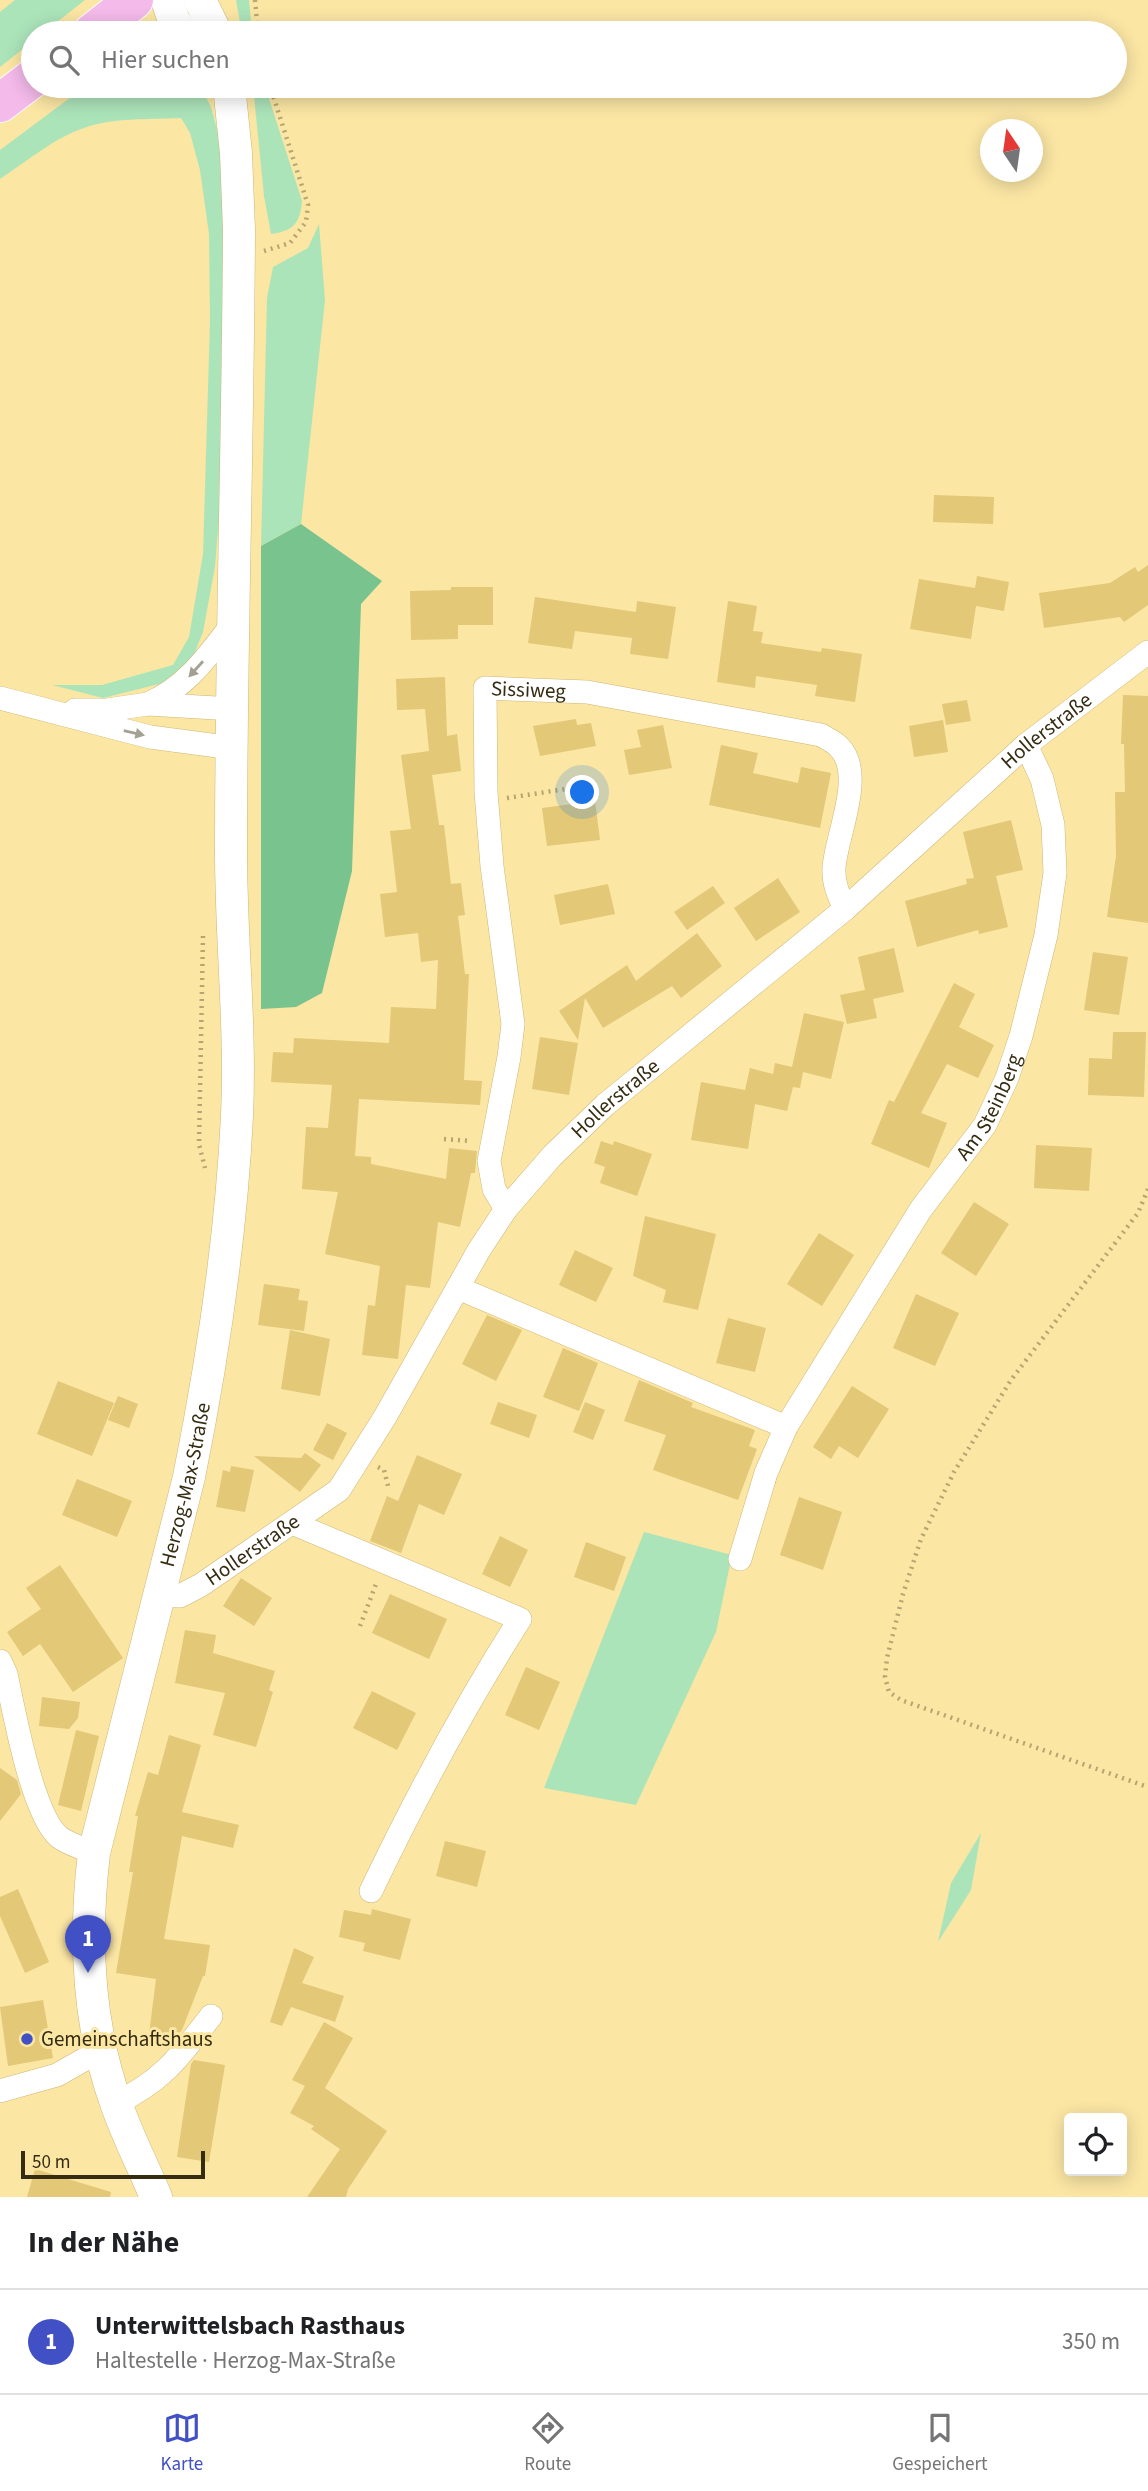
<!DOCTYPE html>
<html lang="de">
<head>
<meta charset="utf-8">
<style>
	:root { --surface:#fff; --page:#f6f6f6; --text:#202124; --muted:#757577; --line:#e0e0e0; --accent:#4150c4 }
	body { margin:0; font-family:"Source Sans 3",sans-serif; background:var(--page); color:var(--text) }
	.controls { position:absolute; right:21px; bottom:21px; display:grid; overflow:hidden; border-radius:7px; box-shadow:0 4px 18px #0003 }
	.controls button { width:63px; height:63px; display:grid; place-items:center; padding:0; border:0; border-bottom:2px solid var(--line); background:var(--surface); color:var(--text); font:35px sans-serif }
	.compass { position:absolute; left:980px; top:119px; width:63px; height:63px; border-radius:50%; background:var(--surface); box-shadow:0 4px 18px #0003; rotate:347deg }
	.scale { position:absolute; left:21px; bottom:18px; width:184px; box-sizing:border-box; padding-left:7px; border:4px solid #352c11; border-top:0; font-size:19px; line-height:24px; white-space:nowrap; color:#352c11; -webkit-text-stroke:5px #fbe6a4; paint-order:stroke }
	.you { position:absolute; left:583px; top:793px; width:24px; height:24px; margin:-18px; border:5px solid #fff; border-radius:50%; background:#1a73e8; box-shadow:0 0 0 10px #1a73e833 }
	.badge { display:grid; place-items:center; width:46px; height:46px; border-radius:50%; background:var(--accent); color:#fff; font-size:23px; font-weight:700 }
	.pin { position:absolute; translate:-50% -58px; filter:drop-shadow(0 2px 4px #0008) }
	.pin::after { content:''; position:absolute; top:37px; width:24px; height:21px; background:inherit; clip-path:polygon(0 0,100% 0,50% 100%) }
	.list { margin:0; padding:0; list-style:none }
	h2 { display:flex; justify-content:space-between; align-items:center; height:91px; margin:0; padding:0 28px; font-size:30px }
	h2 small { font-size:23px; font-weight:400; color:var(--muted) }
	.list li { display:grid; grid-template-columns:46px 1fr auto; gap:21px; align-items:center; box-sizing:border-box; height:105px; padding:0 28px; border-top:2px solid var(--line) }
	.list b { display:block; font-size:26px; white-space:nowrap }
	.list p { margin:0; font-size:23px; white-space:nowrap; color:var(--muted) }
	.list em { font-size:23px; font-style:normal; color:var(--muted) }
	.icon { flex:none; width:38px; height:38px; fill:none; stroke:currentColor; stroke-width:2; stroke-linecap:round; stroke-linejoin:round }
	.map { position:relative; flex:none; width:1148px; height:2197px; overflow:hidden }
	.search { position:absolute; background:var(--surface); box-shadow:0 4px 18px #0003; left:21px; right:21px; top:21px; height:77px; display:flex; align-items:center; gap:18px; box-sizing:border-box; padding:0 24px; border-radius:38px; color:var(--muted); font-size:26px }
	.sheet { height:196px; background:var(--surface) }
	nav { display:flex; justify-content:space-around; align-items:center; box-sizing:border-box; height:98px; border-top:2px solid var(--line); background:var(--surface); font-size:19px; color:var(--muted) }
	nav a { display:grid; justify-items:center; gap:4px }
	nav .on { color:var(--accent) }
	.map>svg:first-child { display:block }
</style>
</head>
<body>
<div class="map">
<svg width="1148" height="2197" viewBox="0 0 1148 2197">
	<rect width="100%" height="100%" fill="#fbe6a4"/>
	<g fill="#ace4ba">
		<path d="M15,0H85L43,33H33V41L0,67V12Z"/>
		<path d="M236,0H249L252,33H242Z"/>
		<path d="M86,86H200L211,107L224,155L222,481L215,567L203,632L191,662L167,682L103,698L52,685H102L173,665L189,637L203,554L210,321L209,234L200,170L190,133L181,118C149,120 114,117 84,128C54,138 26,162 0,179V150Z"/>
		<path d="M253,86H265L302,201C300,224 293,231 271,234L264,196Z"/>
		<path d="M319,224L325,300L301,524L261,546L267,298L273,267L308,248Z"/>
		<path d="M644,1532L732,1555L716,1632L636,1805L544,1788Z"/>
		<path d="M981,1833L971,1890L938,1942L951,1883Z"/>
	</g>
	<path fill="#79c38e" d="M301,524L382,581L361,604L352,871L322,993L296,1007L261,1009V546Z"/>
	<g fill="#e2c877">
		<path d="M934,495L994,497L993,524L933,522Z"/>
		<path d="M1148,565V605L1124,622L1120,617L1044,628L1039,593L1110,583L1135,567L1138,572Z"/>
		<path d="M977,576L1009,582L1004,611L976,606L971,639L910,629L919,579L975,588Z"/>
		<path d="M451,587H493V625H458V639L411,640L410,591L451,590Z"/>
		<path d="M535,597L636,612L637,601L676,607L668,659L630,654L632,638L575,631L572,649L528,643Z"/>
		<path d="M728,601L757,606L753,631L763,632L761,643L821,652L822,648L862,654L855,702L815,696L817,685L756,676L755,688L717,682Z"/>
		<path d="M445,677L447,736L457,734L461,771L432,775L439,825H444L451,884L461,883L465,915L458,916L465,974H469L464,1080L482,1081L480,1105L359,1099L355,1156L371,1157V1164L446,1179L449,1148L477,1151L475,1173H471L460,1227L438,1222L430,1288L406,1285L398,1359L362,1355L368,1305L375,1306L380,1266L325,1254L338,1192L302,1189L306,1127L328,1128L332,1085L271,1082L273,1052L293,1053L294,1038L389,1043L391,1007L436,1009L438,960L421,962L418,933L385,937L380,894L397,892L390,831L411,829L401,755L429,751L425,709L397,710L396,679Z"/>
		<path d="M1123,695L1148,696V923L1107,917L1116,856L1115,792H1125L1124,744H1121Z"/>
		<path d="M967,700L971,721L946,725L942,704Z"/>
		<path d="M576,719L577,725L591,723L596,746L540,756L533,726Z"/>
		<path d="M943,720L948,752L914,757L909,726Z"/>
		<path d="M663,725L672,768L629,775L624,750L641,747L637,730Z"/>
		<path d="M721,745L758,753L753,773L798,783L801,767L831,773L820,828L709,805Z"/>
		<path d="M595,801L600,840L547,846L542,808Z"/>
		<path d="M1011,820L1023,870L996,876L1008,927L979,934L978,930L917,947L905,901L967,884L966,879L974,878L963,832Z"/>
		<path d="M778,878L800,912L756,941L734,908Z"/>
		<path d="M608,884L615,914L560,925L554,895Z"/>
		<path d="M713,886L725,903L687,930L674,912Z"/>
		<path d="M697,933L722,966L681,998L672,986L603,1028L585,998L578,1040L559,1011L627,965L636,981Z"/>
		<path d="M894,948L904,992L873,999L877,1018L847,1024L840,995L865,990L858,957Z"/>
		<path d="M1093,952L1128,957L1119,1015L1084,1010Z"/>
		<path d="M954,983L975,994L959,1027L994,1045L978,1078L947,1064L921,1113L947,1123L929,1168L871,1144L889,1100L894,1102Z"/>
		<path d="M804,1013L844,1022L831,1079L803,1072L800,1088L793,1087L787,1111L755,1104L748,1149L691,1140L701,1082L745,1090L750,1068L773,1074L775,1063L792,1067Z"/>
		<path d="M1113,1032H1146L1144,1097L1088,1095L1089,1058L1112,1059Z"/>
		<path d="M540,1037L578,1043L569,1095L532,1089Z"/>
		<path d="M601,1141L613,1145L614,1141L652,1154L637,1196L600,1183L605,1167L594,1163Z"/>
		<path d="M1036,1145L1092,1148L1089,1191L1034,1188Z"/>
		<path d="M974,1202L1009,1224L976,1276L941,1253Z"/>
		<path d="M645,1216L716,1234L698,1310L663,1302L666,1290L633,1276Z"/>
		<path d="M819,1233L854,1255L822,1306L787,1284Z"/>
		<path d="M575,1250L613,1268L596,1302L559,1285Z"/>
		<path d="M264,1284L300,1289L298,1300L308,1301L304,1331L258,1325Z"/>
		<path d="M916,1294L959,1313L935,1366L893,1348Z"/>
		<path d="M487,1315L522,1330L496,1381L462,1364Z"/>
		<path d="M728,1318L766,1328L755,1372L716,1363Z"/>
		<path d="M290,1330L330,1339L320,1396L281,1389Z"/>
		<path d="M563,1348L598,1363L579,1411L543,1397Z"/>
		<path d="M639,1380L693,1403L691,1407L755,1430L749,1446L757,1449L738,1500L653,1470L666,1435L624,1421Z"/>
		<path d="M58,1381L114,1403L92,1456L37,1434Z"/>
		<path d="M852,1386L889,1409L858,1458L839,1446L831,1459L813,1447Z"/>
		<path d="M118,1396L138,1404L129,1428L108,1420Z"/>
		<path d="M498,1402L537,1415L529,1438L490,1424Z"/>
		<path d="M585,1402L605,1410L593,1440L573,1432Z"/>
		<path d="M327,1423L347,1433L333,1460L313,1450Z"/>
		<path d="M305,1453L321,1465L300,1492L254,1456L301,1458Z"/>
		<path d="M417,1455L462,1474L444,1515L419,1504L401,1553L370,1541L387,1496L398,1501Z"/>
		<path d="M231,1466L254,1470L245,1512L216,1507L223,1470L230,1472Z"/>
		<path d="M77,1479L132,1501L117,1537L62,1515Z"/>
		<path d="M799,1497L842,1512L823,1570L780,1555Z"/>
		<path d="M500,1536L528,1550L510,1587L482,1574Z"/>
		<path d="M586,1542L626,1557L614,1591L574,1577Z"/>
		<path d="M60,1565L123,1658L73,1692L40,1644L23,1656L7,1632L41,1609L26,1588Z"/>
		<path d="M241,1578L272,1598L254,1626L223,1606Z"/>
		<path d="M390,1594L447,1619L429,1659L372,1633Z"/>
		<path d="M185,1630L216,1635L213,1653L275,1671L269,1690L273,1692L256,1747L213,1735L225,1693L175,1683Z"/>
		<path d="M526,1667L560,1682L539,1730L505,1715Z"/>
		<path d="M372,1691L416,1713L397,1750L353,1728Z"/>
		<path d="M42,1697L80,1702L78,1718L69,1729L39,1726Z"/>
		<path d="M76,1730L99,1736L81,1811L58,1805Z"/>
		<path d="M169,1735L201,1745L182,1812L239,1825L233,1848L182,1836L164,1939L210,1945L205,1976H203L182,2030L170,2045L148,2042L156,1979L116,1973L133,1872H129L138,1816H135L148,1772L158,1775Z"/>
		<path d="M0,1768L17,1780L21,1794L0,1821Z"/>
		<path d="M445,1841L486,1851L477,1887L436,1876Z"/>
		<path d="M18,1889L49,1962L25,1973L0,1916V1897Z"/>
		<path d="M372,1909L411,1919L400,1960L363,1951L365,1943L339,1937L344,1910L371,1915Z"/>
		<path d="M294,1948L314,1957L302,1983L344,1996L335,2022L291,2007L282,2026L270,2022Z"/>
		<path d="M43,2000L53,2058L8,2066L0,2007Z"/>
		<path d="M324,2022L353,2038L325,2088L387,2131L348,2189L346,2197H307L340,2149L311,2129L314,2126L290,2113L305,2086L292,2080Z"/>
		<path d="M194,2060L225,2065L209,2162L177,2157L191,2064Z"/>
		<path d="M35,2169L111,2192L110,2197H27Z"/>
	</g>
	<g fill="none" stroke-linecap="round" stroke-linejoin="round">
		<defs>
			<g id="street">
				<path d="M0,698L150,737L233,748"/>
				<path d="M150,703C190,684 208,655 235,621"/>
				<path d="M75,710H107L148,704L233,709"/>
				<path id="s1" d="M506,1209L494,1189L489,1161L509,1057L513,1024L492,866L486,792L485,688L587,692L821,735C827,739 835,742 839,747C866,774 836,835 834,868C833,883 839,896 845,909"/>
				<path d="M458,1288L786,1427"/>
				<path d="M292,1523L520,1619C464,1707 416,1797 371,1891"/>
				<path id="s2" d="M740,1559L766,1473L786,1427L921,1209L985,1125L1007,1078L1021,1036L1046,935L1055,873L1053,825L1042,779L1026,745"/>
				<path id="s3" d="M159,1595L180,1596L201,1585L339,1490L385,1417L479,1250L506,1209L552,1156L605,1105L845,909L1026,745L1148,652"/>
				<path d="M0,1661L6,1674C14,1711 32,1814 59,1837C68,1844 83,1848 94,1853"/>
				<path d="M0,2091L57,2075L101,2050"/>
				<path d="M116,2103C163,2081 180,2056 211,2016"/>
			</g>
			<g id="secondary">
				<path d="M167,0L174,21L182,33"/>
				<path d="M200,0L216,33"/>
				<path id="s4" d="M156,2197C143,2166 127,2135 116,2103C87,2022 84,1937 94,1853L189,1477C213,1358 231,1237 237,1116C241,1028 231,940 231,852C231,645 238,438 239,230L236,153L229,86"/>
			</g>
			<g id="highway">
				<path d="M92,33L134,0"/>
				<path d="M0,103L33,78"/>
			</g>
		</defs>
		<use href="#street" stroke="#ccb776" stroke-width="24"/>
		<use href="#secondary" stroke="#ccb776" stroke-width="33"/>
		<use href="#highway" stroke="#fff" stroke-width="40"/>
		<g stroke="#b6a571" stroke-width="4.5" stroke-dasharray="2 5" stroke-linecap="butt">
			<path d="M255,0L258,33"/>
			<path d="M264,251L290,243L306,222L308,205L270,86"/>
			<path d="M507,798L572,788"/>
			<path d="M203,936L199,1144L205,1168"/>
			<path d="M444,1139L471,1141"/>
			<path d="M1148,1189L1138,1213L1011,1380L954,1472L921,1539L903,1594L887,1658L885,1677L889,1692L901,1700L1148,1787"/>
			<path d="M378,1467L384,1470L388,1486"/>
			<path d="M360,1626L376,1584"/>
		</g>
		<use href="#street" stroke="#fff" stroke-width="23"/>
		<use href="#secondary" stroke="#fff" stroke-width="32"/>
		<use href="#highway" stroke="#f4baea" stroke-width="38"/>
	</g>
	<defs><path id="oneway-solid" d="M-6-.8H1V-3.2L6.5 0L1 3.2V.8H-6Z" transform="scale(1.75)"/></defs>
	<g fill="#a4a094">
		<use href="#oneway-solid" transform="translate(196 669) rotate(132)"/>
		<use href="#oneway-solid" transform="translate(134 733) rotate(13)"/>
	</g>
	<circle fill="#4150c4" stroke="#fbe6a4" stroke-width="2.5" cx="27" cy="2039" r="7"/>
	<g text-anchor="middle" dominant-baseline="central" stroke-width="6" stroke-linejoin="round" paint-order="stroke">
		<g font-size="21" fill="#352c11" stroke="#fbe6a4">
			<text stroke="none"><textPath href="#s1" startOffset="572">Sissiweg</textPath></text>
			<text stroke="none"><textPath href="#s3" startOffset="1262">Hollerstraße</textPath></text>
			<text stroke="none"><textPath href="#s3" startOffset="695">Hollerstraße</textPath></text>
			<text stroke="none"><textPath href="#s2" startOffset="520">Am Steinberg</textPath></text>
			<text stroke="none"><textPath href="#s4" startOffset="735">Herzog-Max-Straße</textPath></text>
			<text stroke="none"><textPath href="#s3" startOffset="107">Hollerstraße</textPath></text>
		</g>
		<g font-size="21" fill="#352c11" stroke="#fbe6a4" text-anchor="start">
			<text x="41" y="2039">Gemeinschaftshaus</text>
		</g>
	</g>
</svg>
<div class="controls">
<button><svg class="icon" aria-label="locate" viewBox="0 0 24 24"><circle cx="12" cy="12" r="6"/><path d="M12 2v4M12 18v4M2 12h4M18 12h4"/></svg></button>
</div>
<svg class="compass" viewBox="-18 -18 36 36"><path d="M0-13l5 13h-10z" fill="#e53935"/><path d="M0 13l5-13h-10z" fill="#757577"/></svg>
<div class="scale">50 m</div>
<div class="you"></div>
<div class="pin badge" style="left:88px;top:1973px">1</div>
<div class="search"><svg class="icon" aria-label="search" viewBox="0 0 24 24"><circle cx="10" cy="10" r="6"/><path d="M15 15l6 6"/></svg>Hier suchen</div>
</div>
<section class="sheet">
<h2>In der Nähe<small></small></h2>
<ul class="list">
<li><span class="badge">1</span><div><b>Unterwittelsbach Rasthaus</b><p>Haltestelle · Herzog-Max-Straße</p></div><em>350 m</em></li>
</ul>
</section>
<nav>
<a class="on"><svg class="icon" aria-label="map" viewBox="0 0 24 24"><path d="M3 6l6-2 6 2 6-2v14l-6 2-6-2-6 2zM9 4v14M15 6v14"/></svg>Karte</a>
<a><svg class="icon" aria-label="directions" viewBox="0 0 24 24"><path d="M12 3l9 9-9 9-9-9zM9 14v-3h6M13 9l2 2-2 2"/></svg>Route</a>
<a><svg class="icon" aria-label="saved" viewBox="0 0 24 24"><path d="M7 4h10v16l-5-4-5 4z"/></svg>Gespeichert</a>
</nav>
</body>
</html>
